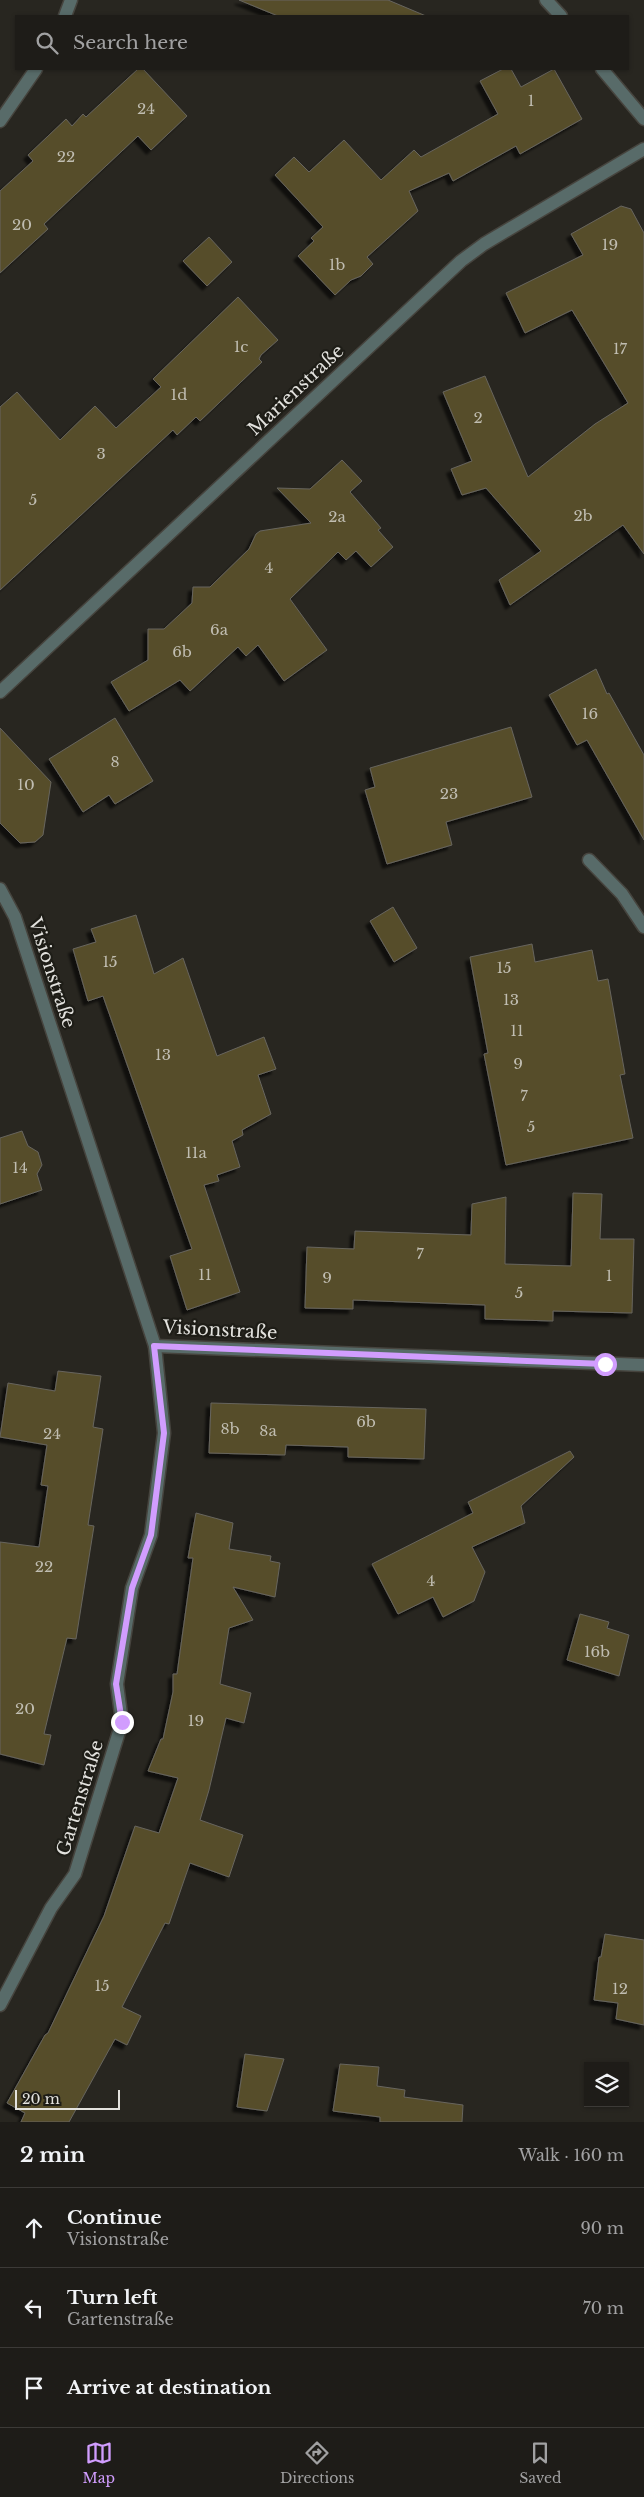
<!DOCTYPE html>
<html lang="en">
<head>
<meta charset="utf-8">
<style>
	:root { --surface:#1e1c18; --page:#2b2925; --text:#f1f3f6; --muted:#a1a1a2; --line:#3c3a37; --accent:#d19dfe }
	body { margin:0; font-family:"Libre Baskerville",serif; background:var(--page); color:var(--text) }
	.controls { position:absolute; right:15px; bottom:15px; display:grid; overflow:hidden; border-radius:0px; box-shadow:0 1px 4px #0004 }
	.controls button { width:45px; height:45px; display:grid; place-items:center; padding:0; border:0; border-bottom:1px solid var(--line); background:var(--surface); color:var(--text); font:25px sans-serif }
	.scale { position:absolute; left:15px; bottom:12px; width:105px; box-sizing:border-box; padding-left:5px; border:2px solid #e3e2de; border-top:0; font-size:14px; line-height:18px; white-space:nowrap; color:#e3e2de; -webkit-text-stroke:4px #1e1d17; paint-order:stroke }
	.stop { position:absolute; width:15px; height:15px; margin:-11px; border:4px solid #d19dfe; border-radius:50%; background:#fff }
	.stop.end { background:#d19dfe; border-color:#fff; box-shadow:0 1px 5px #0008 }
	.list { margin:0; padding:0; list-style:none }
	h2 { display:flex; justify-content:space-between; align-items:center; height:65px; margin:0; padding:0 20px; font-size:21px }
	h2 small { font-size:16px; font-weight:400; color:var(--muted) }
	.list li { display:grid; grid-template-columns:32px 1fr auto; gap:15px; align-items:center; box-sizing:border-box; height:80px; padding:0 20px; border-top:1px solid var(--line) }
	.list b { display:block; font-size:19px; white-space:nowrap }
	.list p { margin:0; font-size:16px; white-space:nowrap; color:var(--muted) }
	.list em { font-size:16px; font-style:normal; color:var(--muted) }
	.icon { flex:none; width:28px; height:28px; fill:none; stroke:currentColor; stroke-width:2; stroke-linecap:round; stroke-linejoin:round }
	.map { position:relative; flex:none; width:644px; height:2122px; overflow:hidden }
	.search { position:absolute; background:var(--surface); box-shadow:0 1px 4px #0004; left:15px; right:15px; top:15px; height:55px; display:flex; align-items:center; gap:12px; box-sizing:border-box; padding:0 18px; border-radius:0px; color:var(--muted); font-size:19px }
	.sheet { height:305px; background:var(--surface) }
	nav { display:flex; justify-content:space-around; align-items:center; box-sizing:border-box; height:70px; border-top:1px solid var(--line); background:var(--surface); font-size:14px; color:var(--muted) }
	nav a { display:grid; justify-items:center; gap:2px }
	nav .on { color:var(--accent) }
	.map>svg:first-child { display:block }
</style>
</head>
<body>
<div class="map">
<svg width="644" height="2122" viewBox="0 0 644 2122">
	<defs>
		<filter id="shadow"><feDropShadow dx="-4.5" dy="4.5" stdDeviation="1" flood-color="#0009"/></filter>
	</defs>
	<rect width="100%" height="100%" fill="#282620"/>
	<g fill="#574d2b" stroke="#67655e" filter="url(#shadow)">
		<path d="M239,0H388L426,16H278Z"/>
		<path d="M138,69H143L187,116L151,150L138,136L44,224L48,229L0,273V191L33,161L28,155L66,119L72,126L83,114L86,117Z"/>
		<path d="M503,69H511L521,87L554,69L582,119L520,154L516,146L453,181L449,173L409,191L418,211L367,257L373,264L361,276L351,280L335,295L298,256L314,241L311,238L323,227L275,175L294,157L309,172L344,140L381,180L414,150L421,157L498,114L480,81Z"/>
		<path d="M621,206L631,209L644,233V554L623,525L510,605L499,580L541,551L486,488L462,495L451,469L472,461L443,392L485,376L528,477L595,424L628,403L572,310L525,333L506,293L583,255L571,234Z"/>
		<path d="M209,237L232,262L207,286L183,261Z"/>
		<path d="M238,297L278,340L261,355L259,359L262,362L200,421L196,417L177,435L173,430L0,590V407L17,392L60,440L95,406L116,428L161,387L153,379Z"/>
		<path d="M342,460L362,481L350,492L381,528L378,530L393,547L371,567L356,551L346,560L338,552L290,599L327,650L284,681L258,645L246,656L238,647L190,691L180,680L129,711L111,682L148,660V629H164L192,603L193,587H210L249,549L256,534L260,531L311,523L277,488L310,489Z"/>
		<path d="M596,669L607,694L609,693L644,755V840L587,740L577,745L549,695Z"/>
		<path d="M115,718L153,781L115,804L109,795L83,812L49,759Z"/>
		<path d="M511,727L532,797L446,822L452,845L387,864L365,790L375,787L370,768Z"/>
		<path d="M0,728L51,782L43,835L35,842L20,843L0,823Z"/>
		<path d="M393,907L417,948L394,962L370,921Z"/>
		<path d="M136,915L154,974L183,958L217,1056L264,1037L276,1069L258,1075L271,1114L242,1130L243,1135L232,1141L240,1167L217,1175L219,1181L204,1185L240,1292L187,1310L170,1256L192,1249L103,996L88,1001L73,949L96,942L91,929Z"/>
		<path d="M532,944L535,962L592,950L598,981L608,979L625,1074L620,1075L633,1138L506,1165L484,1054L488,1053L470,957Z"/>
		<path d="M22,1131L28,1146L38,1152L42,1165L37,1174L42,1190L0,1204V1138Z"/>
		<path d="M573,1193L602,1194L600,1239H634L632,1313L553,1311V1321L485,1319V1305L353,1300V1309L305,1308L307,1247L354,1249L355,1231L471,1235L472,1204L506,1197L505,1264L571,1266Z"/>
		<path d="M58,1371L101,1376L93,1427L103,1429L88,1525L94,1526L76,1639L67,1638L44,1734L51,1735L44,1765L0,1754V1542L39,1547L48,1486L41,1485L47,1445L0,1437L8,1383L55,1391Z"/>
		<path d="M211,1403L426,1409L424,1459L348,1457V1447L286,1445L285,1455L209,1453Z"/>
		<path d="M570,1451L574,1457L521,1506L525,1523L472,1547L485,1572L474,1601L443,1617L433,1597L398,1614L372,1564L473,1513L468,1502Z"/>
		<path d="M196,1513L233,1523L229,1549L271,1556L270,1561L280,1563L275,1597L233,1587L253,1620L229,1628L220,1684L251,1693L244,1723L226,1718L209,1790L200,1820L243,1835L229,1877L190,1863L169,1924L165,1923L122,2007L141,2016L127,2045L115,2039L69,2122H21L25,2113L7,2103L45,2035L48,2033L104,1916L135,1826L159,1833L178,1778L148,1771L161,1739H163L173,1692V1674H177L193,1558H188Z"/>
		<path d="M580,1614L609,1622L607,1628L629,1635L619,1676L567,1660Z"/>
		<path d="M605,1934L644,1940V2025L616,2019L618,2003L594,2000L599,1957H601Z"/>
		<path d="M245,2054L284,2059L267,2111L237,2107Z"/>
		<path d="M340,2064L379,2067L377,2086L405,2090L404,2097L463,2105L462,2122H380V2117L333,2111Z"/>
	</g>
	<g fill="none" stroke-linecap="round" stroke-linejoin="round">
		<defs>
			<g id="street">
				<path d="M546,0L561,16"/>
				<path d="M65,16L71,0"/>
				<path d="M602,69L644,119"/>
				<path d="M0,121L36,69"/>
				<path d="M0,692L461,261L484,244L644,149"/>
				<path d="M589,860L622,894L644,927"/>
				<path d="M0,889L15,917L155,1346L644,1365"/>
				<path d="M0,2005L51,1908L75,1874L122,1722L117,1684L132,1588L151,1535L164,1433L155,1346"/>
			</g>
		</defs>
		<use href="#street" stroke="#46443e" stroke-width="15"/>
		<use href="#street" stroke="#586b69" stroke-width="12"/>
	</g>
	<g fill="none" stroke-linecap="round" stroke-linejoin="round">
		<path stroke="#d19dfe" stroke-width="6" d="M122,1722L116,1684L132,1588L151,1535L164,1433L154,1346L605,1364"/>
	</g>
	<g text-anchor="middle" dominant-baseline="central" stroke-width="4.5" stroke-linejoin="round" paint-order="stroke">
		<g font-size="15" fill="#c0bdb1">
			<text x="531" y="100">1</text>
			<text x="146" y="108">24</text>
			<text x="66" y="156">22</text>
			<text x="22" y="224">20</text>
			<text x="610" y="244">19</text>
			<text x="337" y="264">1b</text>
			<text x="241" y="346">1c</text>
			<text x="620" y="348">17</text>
			<text x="179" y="394">1d</text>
			<text x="478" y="417">2</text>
			<text x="101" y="453">3</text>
			<text x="33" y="499">5</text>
			<text x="583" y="515">2b</text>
			<text x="337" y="516">2a</text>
			<text x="269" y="567">4</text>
			<text x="219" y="629">6a</text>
			<text x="182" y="651">6b</text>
			<text x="590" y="713">16</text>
			<text x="115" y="761">8</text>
			<text x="26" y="784">10</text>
			<text x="449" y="793">23</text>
			<text x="110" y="961">15</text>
			<text x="504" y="967">15</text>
			<text x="511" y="999">13</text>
			<text x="517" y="1030">11</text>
			<text x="163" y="1054">13</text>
			<text x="518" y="1063">9</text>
			<text x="524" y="1095">7</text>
			<text x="531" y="1126">5</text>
			<text x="196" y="1152">11a</text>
			<text x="20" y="1167">14</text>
			<text x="420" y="1253">7</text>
			<text x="205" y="1274">11</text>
			<text x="609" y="1275">1</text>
			<text x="327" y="1277">9</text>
			<text x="519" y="1292">5</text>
			<text x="366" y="1421">6b</text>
			<text x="230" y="1428">8b</text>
			<text x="268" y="1430">8a</text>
			<text x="52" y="1433">24</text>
			<text x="44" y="1566">22</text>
			<text x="431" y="1580">4</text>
			<text x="597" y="1651">16b</text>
			<text x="25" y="1708">20</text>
			<text x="196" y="1720">19</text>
			<text x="102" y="1985">15</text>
			<text x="620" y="1988">12</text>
		</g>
		<g font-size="18" fill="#e3e2de" stroke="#1e1d17">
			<text transform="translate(296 390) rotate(-43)">Marienstraße</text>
			<text transform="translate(52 973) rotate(72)">Visionstraße</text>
			<text transform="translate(220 1330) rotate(3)">Visionstraße</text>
			<text transform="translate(80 1798) rotate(-73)">Gartenstraße</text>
		</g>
	</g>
</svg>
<div class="controls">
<button><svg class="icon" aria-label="layers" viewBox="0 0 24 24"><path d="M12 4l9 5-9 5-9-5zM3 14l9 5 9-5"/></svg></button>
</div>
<div class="scale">20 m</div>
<div class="stop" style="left:605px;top:1364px"></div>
<div class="stop end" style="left:122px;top:1722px"></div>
<div class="search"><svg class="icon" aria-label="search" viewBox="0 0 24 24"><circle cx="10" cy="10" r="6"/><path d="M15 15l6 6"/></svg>Search here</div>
</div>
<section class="sheet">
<h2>2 min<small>Walk · 160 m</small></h2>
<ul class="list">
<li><svg class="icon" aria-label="ahead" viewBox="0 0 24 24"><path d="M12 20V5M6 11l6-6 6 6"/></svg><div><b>Continue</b><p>Visionstraße</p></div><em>90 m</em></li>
<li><svg class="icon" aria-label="left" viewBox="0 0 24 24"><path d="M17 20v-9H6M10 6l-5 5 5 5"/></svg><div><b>Turn left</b><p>Gartenstraße</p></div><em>70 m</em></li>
<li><svg class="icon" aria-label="arrive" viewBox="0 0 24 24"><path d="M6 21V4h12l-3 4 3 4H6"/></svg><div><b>Arrive at destination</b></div></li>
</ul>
</section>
<nav>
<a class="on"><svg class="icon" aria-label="map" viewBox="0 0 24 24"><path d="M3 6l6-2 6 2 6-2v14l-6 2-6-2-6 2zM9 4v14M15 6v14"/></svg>Map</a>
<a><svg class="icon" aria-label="directions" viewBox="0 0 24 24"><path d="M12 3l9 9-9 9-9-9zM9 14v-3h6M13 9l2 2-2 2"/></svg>Directions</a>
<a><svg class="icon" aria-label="saved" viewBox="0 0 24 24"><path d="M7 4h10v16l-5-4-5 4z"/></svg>Saved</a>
</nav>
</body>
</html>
